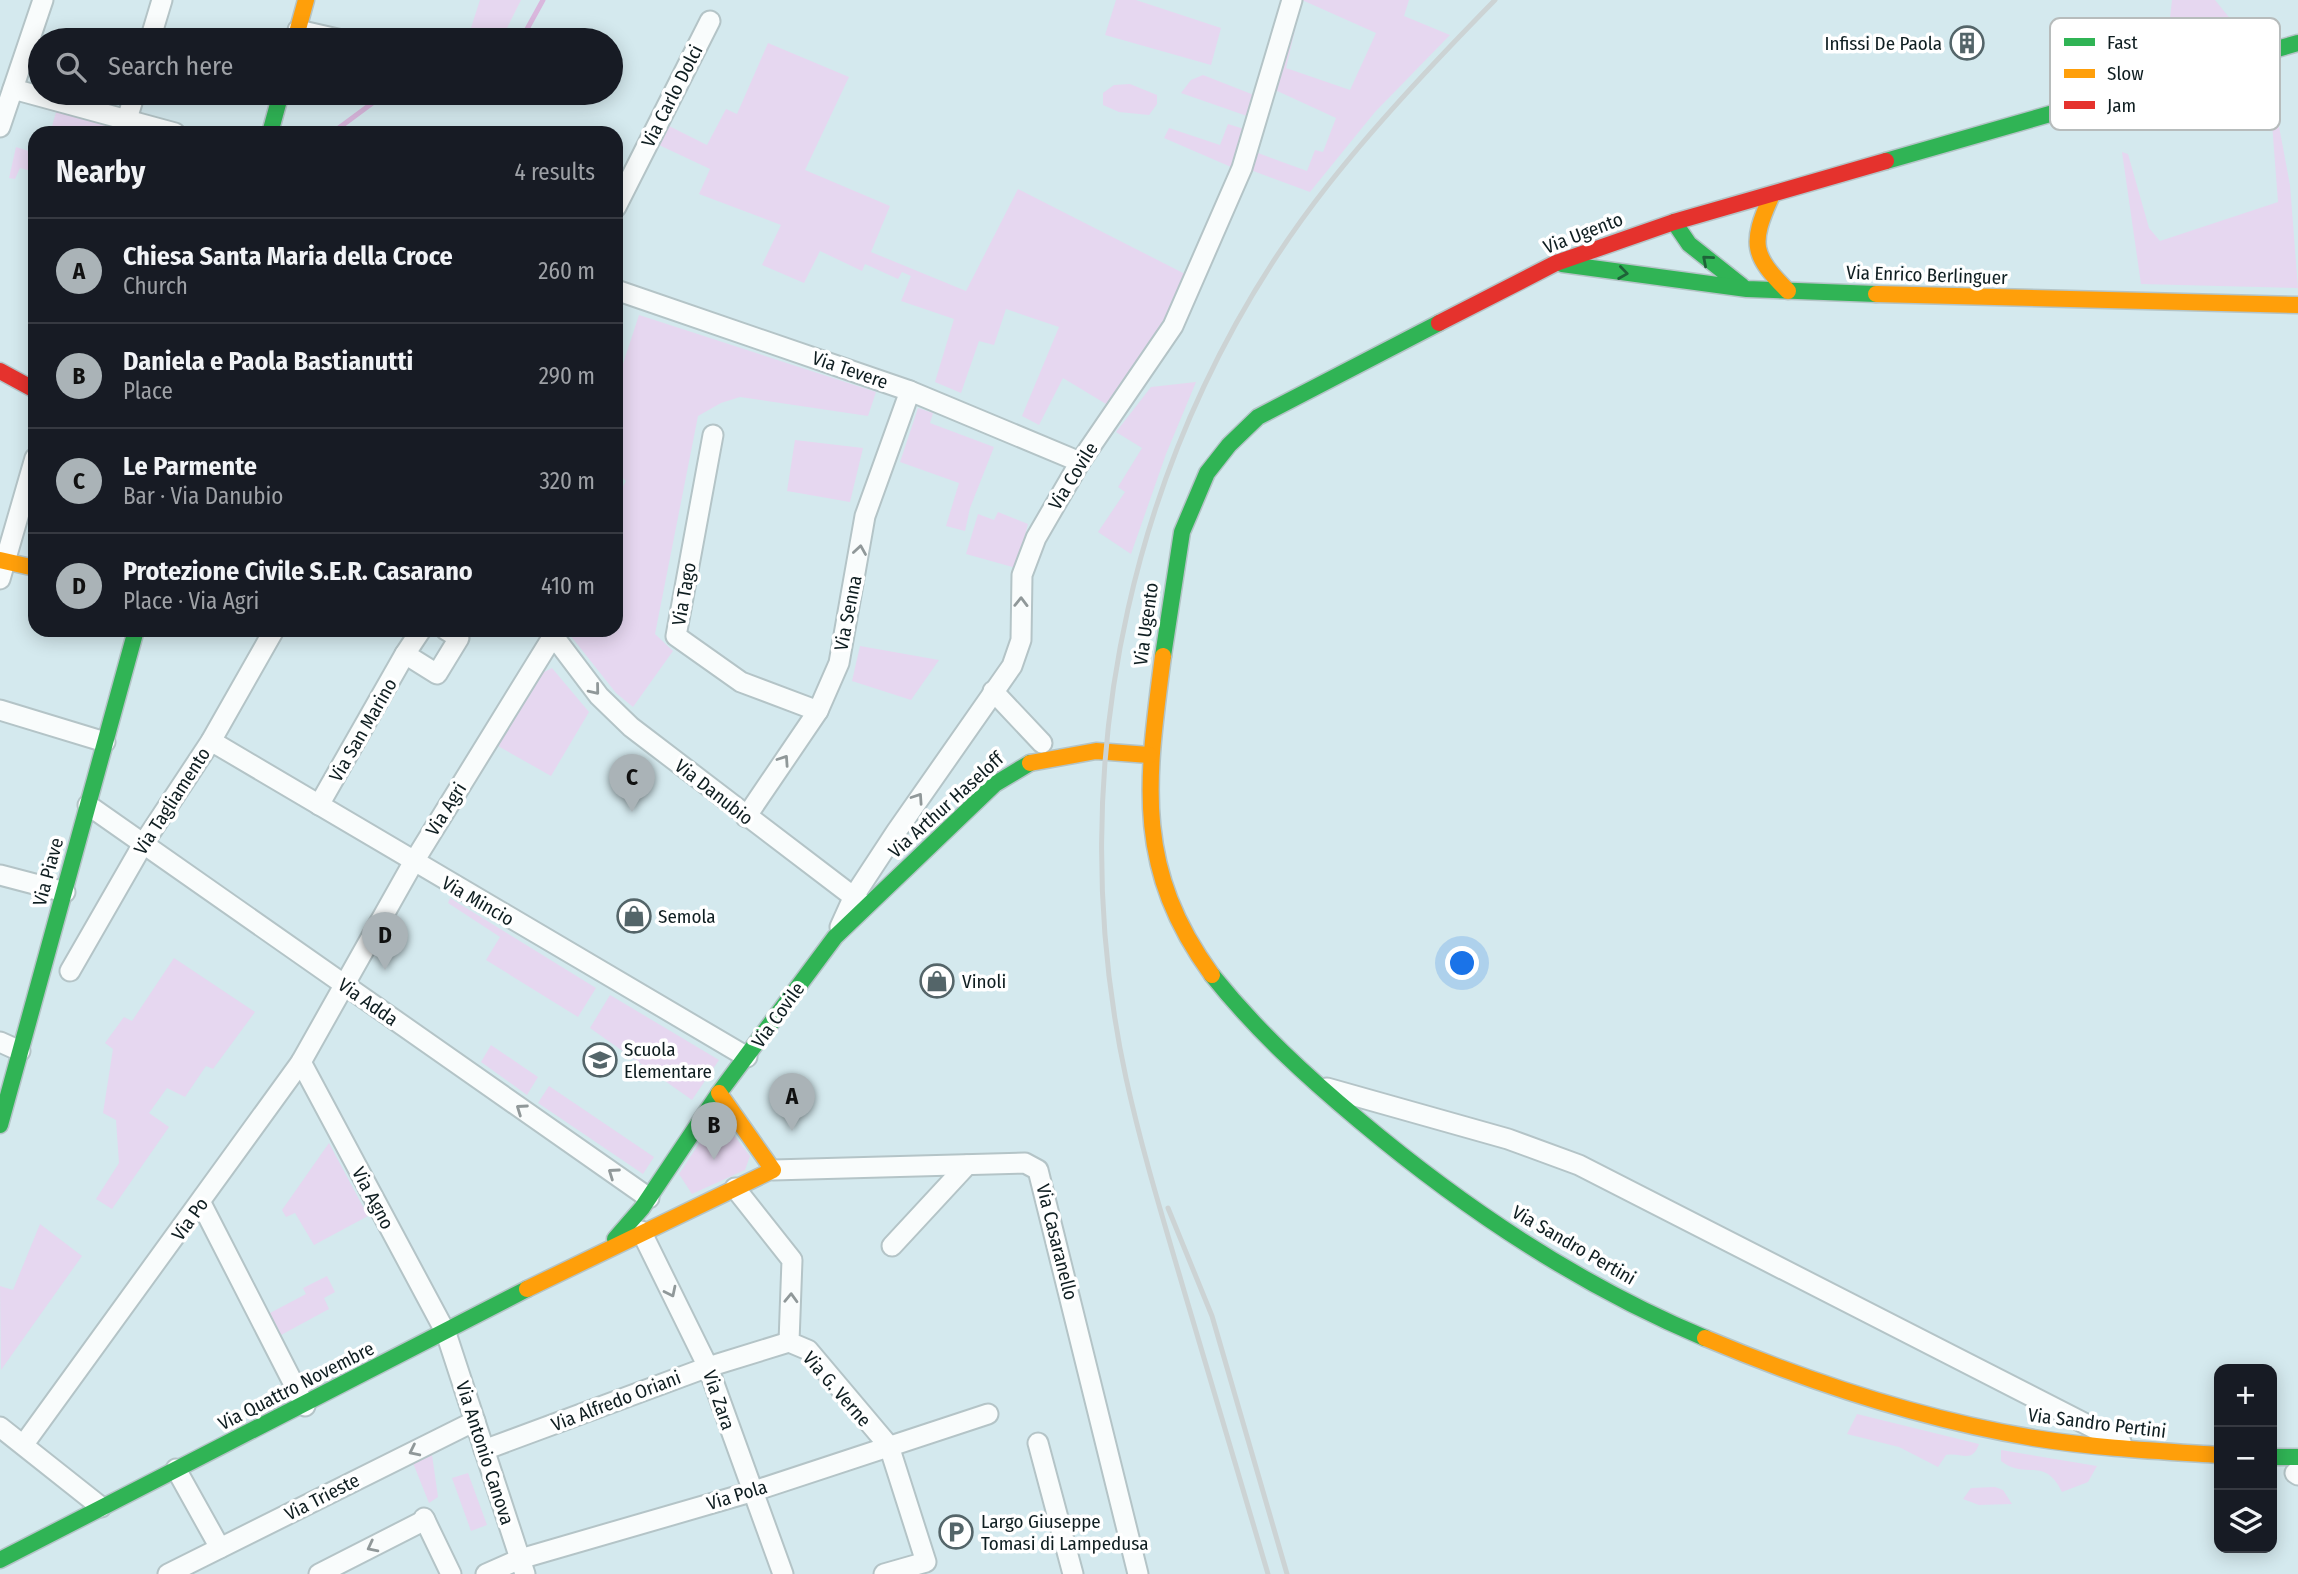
<!DOCTYPE html>
<html lang="en">
<head>
<meta charset="utf-8">
<style>
	:root { --surface:#171b24; --page:#242831; --text:#f1f3f6; --muted:#9ea1a6; --line:#363941; --accent:#aab3b7 }
	body { margin:0; font-family:"Fira Sans Condensed",sans-serif; background:var(--page); color:var(--text) }
	.controls { position:absolute; right:21px; bottom:21px; display:grid; overflow:hidden; border-radius:14px; box-shadow:0 4px 18px #0003 }
	.controls button { width:63px; height:63px; display:grid; place-items:center; padding:0; border:0; border-bottom:2px solid var(--line); background:var(--surface); color:var(--text); font:35px sans-serif }
	.you { position:absolute; left:1463px; top:964px; width:24px; height:24px; margin:-18px; border:5px solid #fff; border-radius:50%; background:#1a73e8; box-shadow:0 0 0 10px #1a73e833 }
	.badge { display:grid; place-items:center; width:46px; height:46px; border-radius:50%; background:var(--accent); color:#111; font-size:23px; font-weight:700 }
	.pin { position:absolute; translate:-50% -58px; filter:drop-shadow(0 2px 4px #0008) }
	.pin::after { content:''; position:absolute; top:37px; width:24px; height:21px; background:inherit; clip-path:polygon(0 0,100% 0,50% 100%) }
	.list { margin:0; padding:0; list-style:none }
	h2 { display:flex; justify-content:space-between; align-items:center; height:91px; margin:0; padding:0 28px; font-size:30px }
	h2 small { font-size:23px; font-weight:400; color:var(--muted) }
	.list li { display:grid; grid-template-columns:46px 1fr auto; gap:21px; align-items:center; box-sizing:border-box; height:105px; padding:0 28px; border-top:2px solid var(--line) }
	.list b { display:block; font-size:26px; white-space:nowrap }
	.list p { margin:0; font-size:23px; white-space:nowrap; color:var(--muted) }
	.list em { font-size:23px; font-style:normal; color:var(--muted) }
	.icon { flex:none; width:38px; height:38px; fill:none; stroke:currentColor; stroke-width:2; stroke-linecap:round; stroke-linejoin:round }
	.map { position:relative; flex:none; width:2298px; height:1574px; overflow:hidden }
	.search { position:absolute; background:var(--surface); box-shadow:0 4px 18px #0003; left:28px; top:28px; width:595px; height:77px; display:flex; align-items:center; gap:18px; box-sizing:border-box; padding:0 24px; border-radius:38px; color:var(--muted); font-size:26px }
	.panel { position:absolute; background:var(--surface); box-shadow:0 4px 18px #0003; left:28px; top:126px; width:595px; height:511px; border-radius:21px }
	.map>svg:first-child { display:block }
</style>
</head>
<body>
<div class="map">
<svg width="2298" height="1574" viewBox="0 0 2298 1574">
	<rect width="100%" height="100%" fill="#d4e9ee"/>
	<g fill="#e6d7f0">
		<path d="M480,0H521L501,40H467Z"/>
		<path d="M1116,0H1136L1221,28L1211,65L1105,35Z"/>
		<path d="M1302,0H1409L1404,16L1450,35L1375,112L1310,192L1248,169L1258,153L1307,171L1315,150L1323,152L1336,118L1275,90L1294,18L1298,17L1286,68L1350,90L1376,33Z"/>
		<path d="M2172,0H2215L2253,47L2200,63L2170,18Z"/>
		<path d="M768,43L849,77L805,170L890,206L871,252L966,291L1018,189L1189,276L1166,322L1106,404L1063,378L1039,425L1022,416L1059,327L1006,309L994,345L979,341L961,393L935,382L954,319L901,301L911,276L902,272L898,279L865,264L862,271L820,251L804,283L762,265L781,225L699,194L710,169L659,145L669,126L707,145L726,109L737,114Z"/>
		<path d="M2268,68L2290,185L2298,288L2141,284L2122,152L2128,154L2149,228L2160,241L2278,202L2271,110L2264,109Z"/>
		<path d="M1203,75L1254,95L1247,116L1181,93L1191,80Z"/>
		<path d="M1130,84L1157,95V104L1149,115L1119,112L1103,105V93L1114,85Z"/>
		<path d="M57,109L106,124L104,133H50Z"/>
		<path d="M1228,124L1244,129L1231,167L1164,138L1169,128L1220,145Z"/>
		<path d="M16,147L35,153V172L20,168L15,179L9,178Z"/>
		<path d="M639,315L876,392L868,416L740,397L721,403L698,416L655,634L673,651L633,707L616,693L566,630H616V499L626,481L616,472V385Z"/>
		<path d="M1196,382L1166,454L1131,554L1098,532L1125,492L1118,487L1142,448L1116,432L1151,387Z"/>
		<path d="M918,408L933,413L930,423L994,447L970,508L965,531L946,526L959,483L900,462Z"/>
		<path d="M795,440L863,448L850,502L787,491Z"/>
		<path d="M998,512L1028,524L1016,568L966,554L978,514L994,520Z"/>
		<path d="M860,646L939,660L911,700L852,681Z"/>
		<path d="M552,668L589,712L551,776L498,746L542,673Z"/>
		<path d="M450,898L596,988L578,1017L486,960L500,937L448,903Z"/>
		<path d="M174,958L255,1012L213,1069L206,1066L185,1097L167,1088L149,1113L169,1127L112,1209L96,1199L119,1163L116,1120L103,1113L113,1049L105,1043L124,1017L132,1021Z"/>
		<path d="M610,995L719,1060L692,1100L590,1028Z"/>
		<path d="M491,1045L538,1077L527,1095L481,1062Z"/>
		<path d="M549,1086L654,1157L643,1174L538,1103Z"/>
		<path d="M718,1115L750,1156L745,1170L692,1194L679,1174Z"/>
		<path d="M329,1143L368,1216L314,1245L295,1213L286,1217L282,1210Z"/>
		<path d="M40,1224L82,1256L1,1370L0,1286L13,1290Z"/>
		<path d="M327,1276L335,1292L324,1298L329,1309L281,1335L270,1313L306,1294L303,1288Z"/>
		<path d="M1857,1414L1979,1444C1972,1464 1962,1452 1946,1455L1938,1467L1899,1447L1847,1434Z"/>
		<path d="M2001,1450L2097,1466L2088,1482L2062,1492C2044,1455 2026,1481 2001,1461Z"/>
		<path d="M432,1455L438,1497L429,1503L413,1463Z"/>
		<path d="M468,1473L487,1525L471,1531L452,1478Z"/>
		<path d="M1995,1487L2003,1490L2012,1504L1979,1505L1963,1499L1971,1488Z"/>
	</g>
	<g fill="none" stroke-linecap="round" stroke-linejoin="round">
		<g stroke="#d9b7dd" stroke-width="5">
			<path d="M521,40L543,0"/>
			<path d="M332,133L386,93"/>
		</g>
		<defs>
			<g id="street">
				<path d="M298,30L342,40"/>
				<path d="M150,40L162,0"/>
				<path d="M13,89L175,133"/>
				<path d="M0,127L43,0"/>
				<path d="M123,132L135,93"/>
				<path d="M616,207L710,21"/>
				<path d="M616,290L910,391L1080,462"/>
				<path d="M713,435L676,636L741,682L818,711"/>
				<path d="M0,579L35,458"/>
				<path d="M421,630L405,654L437,674L459,638L446,630"/>
				<path d="M549,630L599,696L631,727L863,904"/>
				<path d="M993,691L1042,743"/>
				<path d="M0,710L105,742"/>
				<path d="M211,741L747,1057"/>
				<path d="M88,805L649,1198"/>
				<path d="M319,805L405,654"/>
				<path d="M746,817L818,711L839,663L865,516L910,391"/>
				<path d="M0,875L65,892"/>
				<path d="M840,927L854,896L896,832L1012,666L1021,640L1022,575L1036,538L1080,462L1173,326L1242,168L1292,0"/>
				<path d="M70,971L143,844L211,741L274,630"/>
				<path d="M0,1042L20,1051"/>
				<path d="M301,1062L446,1333L525,1574"/>
				<path d="M1327,1088L1508,1139L1579,1165L2121,1442"/>
				<path d="M773,1170L1025,1163L1038,1170L1138,1574"/>
				<path d="M735,1188L792,1260L789,1342L808,1350L889,1446L926,1562L884,1574"/>
				<path d="M201,1203L305,1406"/>
				<path d="M641,1231L708,1367L783,1574"/>
				<path d="M892,1246L967,1165"/>
				<path d="M0,1427L101,1507"/>
				<path d="M1038,1443L1073,1574"/>
				<path d="M24,1444L301,1062L413,863L553,636"/>
				<path d="M484,1450L708,1367L789,1342"/>
				<path d="M176,1469L220,1548"/>
				<path d="M2295,1473L2298,1475"/>
				<path d="M424,1518L451,1574"/>
				<path d="M168,1574L475,1421"/>
				<path d="M319,1574L425,1520"/>
				<path d="M486,1574L520,1559L751,1492L988,1414"/>
			</g>
			<g id="fast">
				<path d="M270,133L281,93"/>
				<path d="M1886,161L2298,43"/>
				<path d="M1674,222L1689,244L1742,286"/>
				<path d="M1562,264L1747,289L1876,294"/>
				<path d="M1163,656L1182,532L1207,473L1229,445L1258,417L1439,323"/>
				<path d="M1212,975C1256,1030 1306,1076 1360,1121C1465,1209 1578,1285 1705,1338"/>
				<path d="M0,1125L136,630"/>
				<path d="M615,1239L642,1208L719,1093L835,937L995,784L1030,763"/>
				<path d="M2272,1457H2298"/>
				<path d="M0,1560L527,1289"/>
			</g>
			<g id="slow">
				<path d="M295,40L306,0"/>
				<path d="M1771,197C1750,244 1752,255 1788,291"/>
				<path d="M1876,294L2298,305"/>
				<path d="M0,560L35,568"/>
				<path d="M1163,656C1147,780 1133,867 1212,975"/>
				<path d="M1030,763L1096,751L1149,755"/>
				<path d="M527,1289L773,1170L719,1093"/>
				<path d="M1705,1338C1812,1383 1920,1419 2034,1438C2095,1448 2157,1451 2219,1455"/>
			</g>
			<g id="jam">
				<path d="M1439,323L1556,263L1674,222L1886,161"/>
				<path d="M0,371L35,390"/>
			</g>
		</defs>
		<use href="#street" stroke="#b4c4c7" stroke-width="23"/>
		<use href="#fast" stroke="#b4c4c7" stroke-width="19"/>
		<use href="#slow" stroke="#b4c4c7" stroke-width="19"/>
		<use href="#jam" stroke="#b4c4c7" stroke-width="19"/>
		<use href="#street" stroke="#f9fcfc" stroke-width="19"/>
		<use href="#fast" stroke="#30b455" stroke-width="16"/>
		<use href="#slow" stroke="#ff9f0a" stroke-width="16"/>
		<use href="#jam" stroke="#e5322d" stroke-width="16"/>
		<g stroke="#ccd3d4" stroke-width="5">
			<path d="M1168,1208L1212,1316L1287,1574"/>
			<path d="M1268,1574C1240,1481 1213,1387 1185,1294C1164,1222 1142,1151 1126,1078C1059,768 1131,435 1328,185C1379,120 1437,59 1495,0"/>
		</g>
	</g>
	<defs><path id="oneway-chevron" d="M-2-3.5L2.5 0L-2 3.5" fill="none" stroke-width="1.6" stroke-linecap="round" stroke-linejoin="round" transform="scale(1.75)"/></defs>
	<g stroke="#1e6238">
		<use href="#oneway-chevron" transform="translate(1707 260) rotate(-139)"/>
		<use href="#oneway-chevron" transform="translate(1623 273) rotate(8)"/>
	</g>
	<g stroke="#909899">
		<use href="#oneway-chevron" transform="translate(860 550) rotate(-81)"/>
		<use href="#oneway-chevron" transform="translate(1021 602) rotate(-89)"/>
		<use href="#oneway-chevron" transform="translate(595 690) rotate(51)"/>
		<use href="#oneway-chevron" transform="translate(784 760) rotate(-56)"/>
		<use href="#oneway-chevron" transform="translate(918 798) rotate(-56)"/>
		<use href="#oneway-chevron" transform="translate(521 1109) rotate(-145)"/>
		<use href="#oneway-chevron" transform="translate(613 1173) rotate(-145)"/>
		<use href="#oneway-chevron" transform="translate(671 1292) rotate(64)"/>
		<use href="#oneway-chevron" transform="translate(791 1298) rotate(-88)"/>
		<use href="#oneway-chevron" transform="translate(414 1451) rotate(154)"/>
		<use href="#oneway-chevron" transform="translate(372 1547) rotate(153)"/>
	</g>
	<defs>
		<symbol id="building-ring" viewBox="-11 -11 22 22"><circle r="9.5" fill="#fff" stroke="#546569" stroke-width="1.5"/><path d="M-4-6H4V6H1V3H-1V6H-4ZM-2.5-4.3h1.7v1.8h-1.7ZM.8-4.3h1.7v1.8H.8ZM-2.5-1h1.7V.8h-1.7ZM.8-1h1.7V.8H.8Z" fill="#546569"/></symbol>
		<symbol id="shop-ring" viewBox="-11 -11 22 22"><circle r="9.5" fill="#fff" stroke="#546569" stroke-width="1.5"/><path d="M-5-2.5h2.3a2.7 3.5 0 0 1 5.4 0H5L5.5 6h-11ZM-1.5-2.5h3a1.5 2.3 0 0 0-3 0Z" fill="#546569"/></symbol>
		<symbol id="school-ring" viewBox="-11 -11 22 22"><circle r="9.5" fill="#fff" stroke="#546569" stroke-width="1.5"/><path d="M0-5L7-2L0 1L-7-2ZM-4 1L0 2.5L4 1V4Q0 6-4 4Z" fill="#546569"/></symbol>
		<symbol id="parking-ring" viewBox="-11 -11 22 22"><circle r="9.5" fill="#fff" stroke="#546569" stroke-width="1.5"/><path d="M-3.5-5.5H1a3.5 3.5 0 0 1 0 7H-1V5.5H-3.5ZM-1-3.4V-.6H.8a1.4 1.4 0 0 0 0-2.8Z" fill="#546569"/></symbol>
	</defs>
	<g fill-rule="evenodd">
		<use href="#building-ring" x="1948" y="24" width="38" height="38"/>
		<use href="#shop-ring" x="615" y="897" width="38" height="38"/>
		<use href="#shop-ring" x="918" y="962" width="38" height="38"/>
		<use href="#school-ring" x="581" y="1041" width="38" height="38"/>
		<use href="#parking-ring" x="937" y="1513" width="38" height="38"/>
	</g>
	<g text-anchor="middle" dominant-baseline="central" stroke-width="7" stroke-linejoin="round" paint-order="stroke">
		<g font-size="19" fill="#0f1e21" stroke="#fff" text-anchor="start">
			<text x="1942" y="43" text-anchor="end">Infissi De Paola</text>
			<text x="658" y="916">Semola</text>
			<text x="962" y="981">Vinoli</text>
			<text x="624" y="1049">Scuola<tspan x="624" dy="22">Elementare</tspan></text>
			<text x="981" y="1521">Largo Giuseppe<tspan x="981" dy="22">Tomasi di Lampedusa</tspan></text>
		</g>
		<g font-size="19" fill="#0f1e21" stroke="#fff">
			<text transform="translate(672 96) rotate(-63)">Via Carlo Dolci</text>
			<text transform="translate(1583 233) rotate(-21)">Via Ugento</text>
			<text transform="translate(1927 275) rotate(2)">Via Enrico Berlinguer</text>
			<text transform="translate(850 370) rotate(19)">Via Tevere</text>
			<text transform="translate(1073 476) rotate(-58)">Via Covile</text>
			<text transform="translate(684 594) rotate(-80)">Via Tago</text>
			<text transform="translate(848 613) rotate(-79)">Via Senna</text>
			<text transform="translate(1146 624) rotate(-82)">Via Ugento</text>
			<text transform="translate(363 730) rotate(-60)">Via San Marino</text>
			<text transform="translate(714 792) rotate(38)">Via Danubio</text>
			<text transform="translate(172 801) rotate(-57)">Via Tagliamento</text>
			<text transform="translate(946 805) rotate(-42)">Via Arthur Haseloff</text>
			<text transform="translate(446 809) rotate(-58)">Via Agri</text>
			<text transform="translate(48 872) rotate(-75)">Via Piave</text>
			<text transform="translate(478 901) rotate(30)">Via Mincio</text>
			<text transform="translate(368 1002) rotate(35)">Via Adda</text>
			<text transform="translate(778 1015) rotate(-54)">Via Covile</text>
			<text transform="translate(373 1198) rotate(62)">Via Agno</text>
			<text transform="translate(190 1219) rotate(-54)">Via Po</text>
			<text transform="translate(1057 1242) rotate(76)">Via Casaranello</text>
			<text transform="translate(1574 1245) rotate(30)">Via Sandro Pertini</text>
			<text transform="translate(296 1386) rotate(-27)">Via Quattro Novembre</text>
			<text transform="translate(837 1389) rotate(49)">Via G. Verne</text>
			<text transform="translate(719 1400) rotate(71)">Via Zara</text>
			<text transform="translate(616 1401) rotate(-21)">Via Alfredo Oriani</text>
			<text transform="translate(2097 1423) rotate(7)">Via Sandro Pertini</text>
			<text transform="translate(485 1453) rotate(72)">Via Antonio Canova</text>
			<text transform="translate(737 1495) rotate(-17)">Via Pola</text>
			<text transform="translate(322 1497) rotate(-27)">Via Trieste</text>
		</g>
	</g>
	<rect x="2050" y="18" width="230" height="112" rx="10" fill="#fff" stroke="#b7bcbc" stroke-width="2"/>
	<rect x="2064" y="38" width="31" height="8" fill="#30b455"/>
	<rect x="2064" y="69" width="31" height="9" fill="#ff9f0a"/>
	<rect x="2064" y="101" width="31" height="8" fill="#e5322d"/>
	<g font-size="19" fill="#0f1e21">
		<text x="2107" y="49">Fast</text>
		<text x="2107" y="80">Slow</text>
		<text x="2107" y="112">Jam</text>
	</g>
</svg>
<div class="controls">
<button>+</button>
<button>−</button>
<button><svg class="icon" aria-label="layers" viewBox="0 0 24 24"><path d="M12 4l9 5-9 5-9-5zM3 14l9 5 9-5"/></svg></button>
</div>
<div class="you"></div>
<div class="pin badge" style="left:792px;top:1131px">A</div>
<div class="pin badge" style="left:714px;top:1160px">B</div>
<div class="pin badge" style="left:632px;top:812px">C</div>
<div class="pin badge" style="left:385px;top:970px">D</div>
<div class="search"><svg class="icon" aria-label="search" viewBox="0 0 24 24"><circle cx="10" cy="10" r="6"/><path d="M15 15l6 6"/></svg>Search here</div>
<section class="panel">
<h2>Nearby<small>4 results</small></h2>
<ul class="list">
<li><span class="badge">A</span><div><b>Chiesa Santa Maria della Croce</b><p>Church</p></div><em>260 m</em></li>
<li><span class="badge">B</span><div><b>Daniela e Paola Bastianutti</b><p>Place</p></div><em>290 m</em></li>
<li><span class="badge">C</span><div><b>Le Parmente</b><p>Bar · Via Danubio</p></div><em>320 m</em></li>
<li><span class="badge">D</span><div><b>Protezione Civile S.E.R. Casarano</b><p>Place · Via Agri</p></div><em>410 m</em></li>
</ul>
</section>
</div>
</body>
</html>
